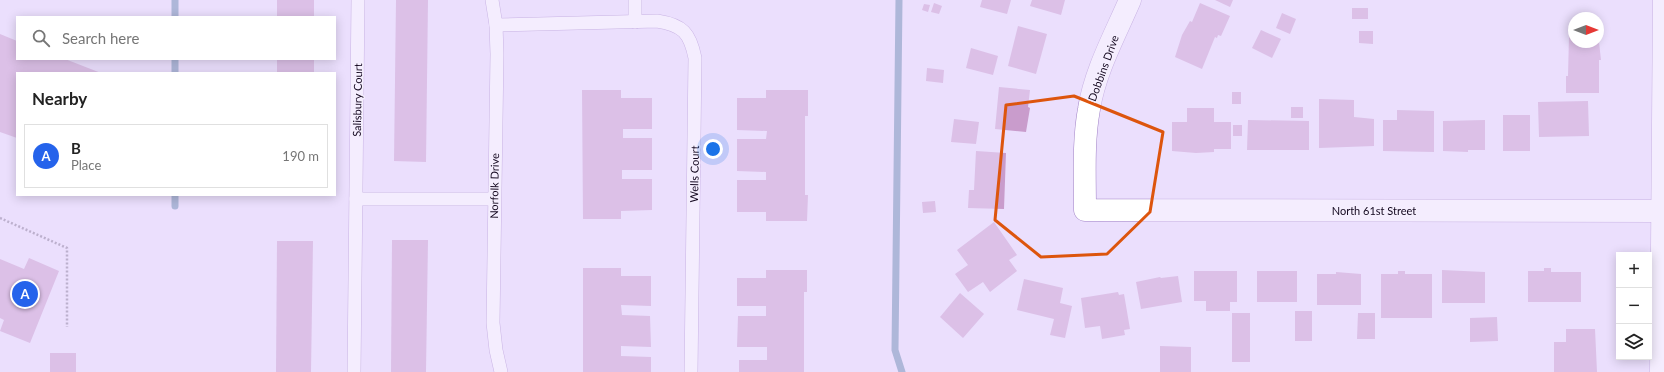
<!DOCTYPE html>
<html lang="en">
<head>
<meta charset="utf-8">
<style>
	:root { --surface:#fff; --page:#f6f6f6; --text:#222; --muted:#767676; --line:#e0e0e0; --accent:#2563eb }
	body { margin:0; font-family:Lato,sans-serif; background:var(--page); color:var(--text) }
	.controls { position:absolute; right:12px; bottom:12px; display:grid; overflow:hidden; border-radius:0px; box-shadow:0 2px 10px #0003 }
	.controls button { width:36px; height:36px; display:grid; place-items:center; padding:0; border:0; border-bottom:1px solid var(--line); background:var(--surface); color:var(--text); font:20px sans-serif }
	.compass { position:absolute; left:1568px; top:12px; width:36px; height:36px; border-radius:50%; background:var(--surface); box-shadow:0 2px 10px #0003; rotate:90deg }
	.you { position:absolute; left:713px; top:149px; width:14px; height:14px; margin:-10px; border:3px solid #fff; border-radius:50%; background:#1a73e8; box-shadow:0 0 0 6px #1a73e833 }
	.badge { display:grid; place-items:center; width:26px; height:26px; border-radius:50%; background:var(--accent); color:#fff; font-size:13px; font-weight:700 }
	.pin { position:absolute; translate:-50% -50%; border:2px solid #fff; box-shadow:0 1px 4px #0006 }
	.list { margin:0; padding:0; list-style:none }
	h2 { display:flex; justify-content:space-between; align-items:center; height:52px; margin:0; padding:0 16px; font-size:17px }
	h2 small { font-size:13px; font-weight:400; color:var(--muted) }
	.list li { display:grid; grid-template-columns:26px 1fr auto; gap:12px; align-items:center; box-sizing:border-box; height:64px; margin:0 8px 8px; padding:0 8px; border:1px solid var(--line); border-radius:0px }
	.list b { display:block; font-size:15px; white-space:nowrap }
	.list p { margin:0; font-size:13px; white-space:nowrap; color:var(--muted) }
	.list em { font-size:13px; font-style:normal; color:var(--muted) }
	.icon { flex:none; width:22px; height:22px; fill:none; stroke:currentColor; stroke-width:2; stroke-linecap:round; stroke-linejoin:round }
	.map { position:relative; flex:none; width:1664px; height:372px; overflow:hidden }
	.search { position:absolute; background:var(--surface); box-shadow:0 2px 10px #0003; left:16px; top:16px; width:320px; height:44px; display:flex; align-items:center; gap:10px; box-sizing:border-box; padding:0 14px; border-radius:0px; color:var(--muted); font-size:15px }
	.panel { position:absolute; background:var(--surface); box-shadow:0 2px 10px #0003; left:16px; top:72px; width:320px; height:124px; border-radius:0px }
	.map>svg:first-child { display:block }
</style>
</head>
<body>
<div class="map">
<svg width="1664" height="372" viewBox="0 0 1664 372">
	<rect width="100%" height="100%" fill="#ebdffd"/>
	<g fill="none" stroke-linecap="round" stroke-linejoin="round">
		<g stroke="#6587ad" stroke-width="7">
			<path d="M899,0L895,350L902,372"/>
			<path d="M175,17V0"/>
			<path d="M175,73V59"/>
			<path d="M175,206V195"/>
		</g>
	</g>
	<g fill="#c99ccc">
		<rect x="277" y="0" width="37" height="17"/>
		<path d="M396,0H428L426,162L394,161Z"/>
		<path d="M982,0H1011L1007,14L980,7Z"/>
		<path d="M1032,0H1065L1061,15L1030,6Z"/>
		<path d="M1215,0H1233L1230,7Z"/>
		<path d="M934,3L942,6L939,14L931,12Z"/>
		<path d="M1200,3L1230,16L1221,36L1218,35L1217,38L1215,37L1202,69L1175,57L1182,35L1190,21L1192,22Z"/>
		<path d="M924,4L930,5L928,12L922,10Z"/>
		<rect x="1352" y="8" width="16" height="11"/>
		<path d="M1282,13L1296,19L1290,34L1276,28Z"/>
		<path d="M1018,26L1047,34L1036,74L1008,66Z"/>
		<path d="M1261,30L1281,39L1272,58L1252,48Z"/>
		<path d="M1359,31H1373V44L1359,43Z"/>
		<path d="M0,34L17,41V59H65L101,73H17V138L0,132Z"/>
		<path d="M1569,36L1574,37V42H1599L1601,60H1599V93H1566V76H1568Z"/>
		<path d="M971,48L998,56L993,75L966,68Z"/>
		<rect x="277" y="59" width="37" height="14"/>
		<path d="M927,68L944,70L943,83L926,81Z"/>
		<path d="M999,87L1030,90L1028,107L1030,108L1026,132L995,129Z"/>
		<path d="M582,90H621V98H652V129H623V138H652V170H622V179H652V210L621,211V219H583Z"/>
		<path d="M766,90H808V116H805V195H808L807,221H766V212H737V180H766V172L737,171V139H766L767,131L737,130V98H766Z"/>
		<rect x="1232" y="92" width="9" height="12"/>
		<path d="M1319,99L1354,100V117L1374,119V146L1319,148Z"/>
		<path d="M1588,101L1589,136L1539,137L1538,102Z"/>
		<rect x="1291" y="107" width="12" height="11"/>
		<path d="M1187,108H1214V122H1231V149H1214V152L1196,153L1172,151V122H1187Z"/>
		<path d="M1397,110L1434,111V152L1383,151V120H1397Z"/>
		<rect x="1503" y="115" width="27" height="36"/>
		<path d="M954,119L979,122L976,144L951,142Z"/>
		<path d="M1248,120L1309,121V150H1247Z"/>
		<path d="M1485,120V150H1468V152L1443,151V121Z"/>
		<rect x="1233" y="125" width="9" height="11"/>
		<path d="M976,151L1006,153L1004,209L968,208L969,190H974Z"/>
		<path d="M935,201L936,212L923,213L922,202Z"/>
		<path d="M994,222L1017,255L1009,260L1017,271L990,292L983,282L968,292L955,274L968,265L957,250Z"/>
		<path d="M392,240H428L426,372H391Z"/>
		<path d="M277,241H313L311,372H276Z"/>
		<path d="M29,258L59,271L30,343L0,331L4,320L0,318V259L24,269Z"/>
		<path d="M583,268H621V276H651V306L621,305L622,315L650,316L651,347L621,346V356L651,357V372H583Z"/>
		<path d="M1544,268H1551V272H1581V302H1528V271H1544Z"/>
		<path d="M766,270H807V292H804V372H739V360H767V347H737L738,316H766V306H737V278H766Z"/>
		<path d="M1442,270L1485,272V303H1442Z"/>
		<path d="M1194,271H1237V302H1230V311H1206V301H1194Z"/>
		<rect x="1257" y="271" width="40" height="31"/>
		<path d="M1398,271H1405V274H1432V318H1381V274H1398Z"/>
		<path d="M1336,272L1361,274V305H1317V274H1336Z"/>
		<path d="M1178,276L1182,302L1141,309L1136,282L1160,277L1161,278Z"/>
		<path d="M1024,279L1063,288L1060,303L1072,306L1065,338L1050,335L1054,319L1017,310Z"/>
		<path d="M1118,292L1119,295L1124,294L1130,329L1124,330L1125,335L1102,339L1100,326L1085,328L1081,298Z"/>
		<path d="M960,293L984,314L963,338L940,317Z"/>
		<rect x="1295" y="311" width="17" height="30"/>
		<rect x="1232" y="313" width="18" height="49"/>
		<path d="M1358,313H1375V339H1357Z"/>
		<path d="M1497,317L1498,341L1470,342V318Z"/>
		<path d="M1566,329H1595L1597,372H1554V342H1566Z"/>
		<path d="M1160,346L1191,347V372H1160Z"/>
		<rect x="50" y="353" width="26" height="19"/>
	</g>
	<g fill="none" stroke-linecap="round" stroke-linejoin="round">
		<defs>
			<g id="lane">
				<path d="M492,0L496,25L497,54L493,323L496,350L501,372"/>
				<path d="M635,0V22"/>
				<path d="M496,25L657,21C683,25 690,33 695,58L691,372"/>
				<path d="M356,199H494"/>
				<path d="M354,372L358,0"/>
			</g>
			<path id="street" d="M1130,0C1115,35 1095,71 1089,109C1083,142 1085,176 1085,210L1663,211"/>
			<path id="secondary" d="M1661,372L1664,0"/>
		</defs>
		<use href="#lane" stroke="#9f80c5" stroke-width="14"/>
		<use href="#street" stroke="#9f80c5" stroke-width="23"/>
		<use href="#secondary" stroke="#9f80c5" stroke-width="23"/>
		<path stroke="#847893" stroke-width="2.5" stroke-dasharray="2 2" stroke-linecap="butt" d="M0,218L67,248V327"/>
		<use href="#lane" stroke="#fff" stroke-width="13"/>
		<use href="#street" stroke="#fff" stroke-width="22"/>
		<use href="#secondary" stroke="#fff" stroke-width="22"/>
	</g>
	<path d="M0 0H1664V372H0ZM1074,96L1163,132L1150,212L1107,254L1041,257L995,220L1006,105Z" fill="#ebdffd" fill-opacity=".55" fill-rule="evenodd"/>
	<path fill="none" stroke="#dd550d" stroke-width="3" stroke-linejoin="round" d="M1074,96L1163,132L1150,212L1107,254L1041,257L995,220L1006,105Z"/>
	<g text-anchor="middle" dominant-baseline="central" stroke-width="3" stroke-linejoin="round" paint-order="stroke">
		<g font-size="11" fill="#12061e" stroke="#f5effe">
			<text transform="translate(1103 68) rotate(-70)">Dobbins Drive</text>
			<text transform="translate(357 100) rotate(-89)">Salisbury Court</text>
			<text transform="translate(694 174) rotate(-89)">Wells Court</text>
			<text transform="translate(494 186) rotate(-89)">Norfolk Drive</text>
			<text x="1374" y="210">North 61st Street</text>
		</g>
	</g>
</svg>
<div class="controls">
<button>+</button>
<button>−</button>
<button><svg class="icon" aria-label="layers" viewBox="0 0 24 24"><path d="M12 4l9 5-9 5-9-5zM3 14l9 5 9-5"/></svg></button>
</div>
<svg class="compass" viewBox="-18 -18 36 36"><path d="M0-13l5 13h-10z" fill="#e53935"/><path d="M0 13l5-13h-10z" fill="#767676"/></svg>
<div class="you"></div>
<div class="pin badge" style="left:25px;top:294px">A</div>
<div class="search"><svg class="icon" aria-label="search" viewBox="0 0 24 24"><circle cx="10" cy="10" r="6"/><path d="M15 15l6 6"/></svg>Search here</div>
<section class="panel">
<h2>Nearby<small></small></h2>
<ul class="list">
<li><span class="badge">A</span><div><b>B</b><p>Place</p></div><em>190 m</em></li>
</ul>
</section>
</div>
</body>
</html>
